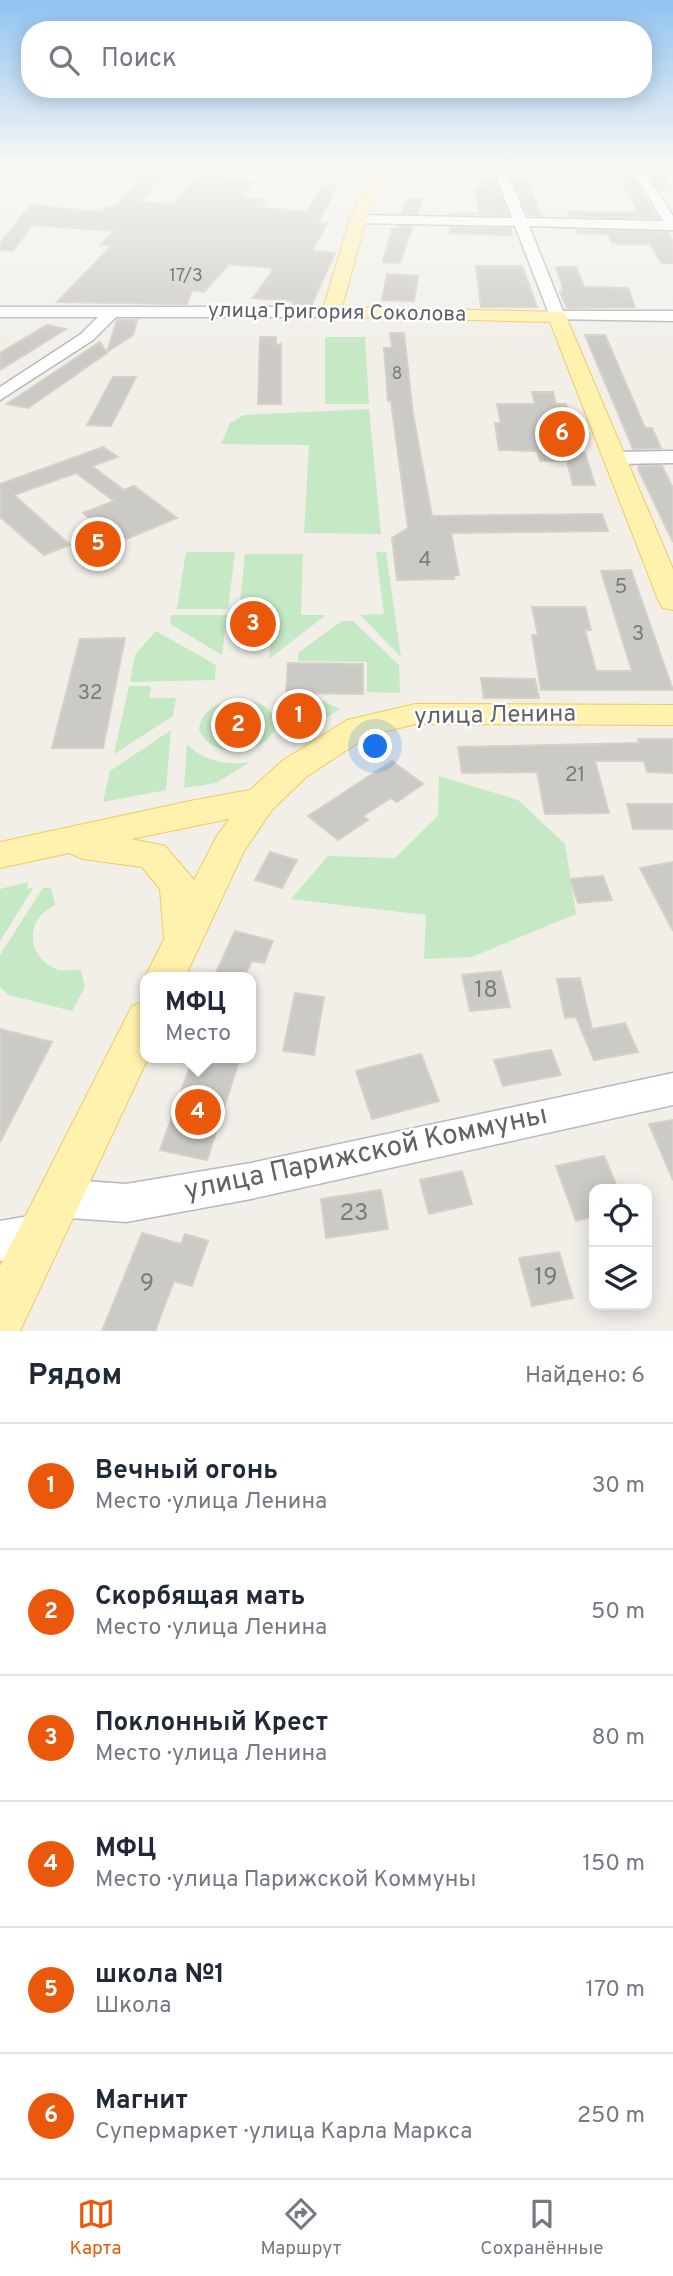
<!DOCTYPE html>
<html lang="ru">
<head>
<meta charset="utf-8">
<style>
	:root { --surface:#fff; --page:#f2f2f3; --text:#1f2937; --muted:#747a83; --line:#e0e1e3; --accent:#ea580c }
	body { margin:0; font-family:Overpass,sans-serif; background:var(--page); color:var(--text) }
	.controls { position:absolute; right:21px; bottom:21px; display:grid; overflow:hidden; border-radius:14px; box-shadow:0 4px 18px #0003 }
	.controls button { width:63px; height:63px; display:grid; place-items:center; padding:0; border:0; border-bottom:2px solid var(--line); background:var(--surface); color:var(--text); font:35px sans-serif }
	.you { position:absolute; left:376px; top:747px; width:24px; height:24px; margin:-18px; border:5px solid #fff; border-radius:50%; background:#1a73e8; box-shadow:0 0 0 10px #1a73e833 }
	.badge { display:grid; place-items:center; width:46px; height:46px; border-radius:50%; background:var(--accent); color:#fff; font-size:23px; font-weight:700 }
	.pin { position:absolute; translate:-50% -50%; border:4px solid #fff; box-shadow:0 2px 7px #0006 }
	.popup { position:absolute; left:140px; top:972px; width:116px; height:91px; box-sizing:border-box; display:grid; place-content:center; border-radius:14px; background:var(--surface); filter:drop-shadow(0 2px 5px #0005); font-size:23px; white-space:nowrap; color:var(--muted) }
	.popup b { font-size:26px; color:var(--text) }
	.popup::after { content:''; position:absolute; left:50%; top:100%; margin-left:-14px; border:14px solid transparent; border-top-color:var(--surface) }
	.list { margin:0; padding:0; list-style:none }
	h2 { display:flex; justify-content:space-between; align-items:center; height:91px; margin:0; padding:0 28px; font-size:30px }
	h2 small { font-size:23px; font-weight:400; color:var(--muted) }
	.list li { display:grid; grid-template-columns:46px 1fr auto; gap:21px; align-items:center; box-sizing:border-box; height:126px; padding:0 28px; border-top:2px solid var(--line) }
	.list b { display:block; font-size:26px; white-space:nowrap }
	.list p { margin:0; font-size:23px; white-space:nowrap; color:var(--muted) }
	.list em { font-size:23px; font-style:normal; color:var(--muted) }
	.icon { flex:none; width:38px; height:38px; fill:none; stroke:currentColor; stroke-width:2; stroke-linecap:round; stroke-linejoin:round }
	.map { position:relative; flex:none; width:673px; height:1331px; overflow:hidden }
	.search { position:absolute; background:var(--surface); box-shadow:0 4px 18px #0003; left:21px; right:21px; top:21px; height:77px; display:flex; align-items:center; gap:18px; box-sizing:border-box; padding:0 24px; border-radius:28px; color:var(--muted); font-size:26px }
	.sheet { height:847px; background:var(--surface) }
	nav { display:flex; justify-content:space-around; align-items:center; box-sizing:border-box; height:98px; border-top:2px solid var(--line); background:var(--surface); font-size:19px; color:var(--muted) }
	nav a { display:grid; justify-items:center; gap:4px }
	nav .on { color:var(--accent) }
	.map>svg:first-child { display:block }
</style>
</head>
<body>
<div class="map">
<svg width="673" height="1331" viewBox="0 0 673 1331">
	<rect width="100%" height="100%" fill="#f1efe8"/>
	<g fill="#c5e8c5">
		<path d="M325,337H365L369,404H325Z"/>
		<path d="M369,409L381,534L304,533L309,445L221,444L230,423L244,415Z"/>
		<path d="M186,552H235L228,609H177Z"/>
		<path d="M376,552H386L401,657L360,615L384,614Z"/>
		<path d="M245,554H303L301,615H326L269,659L272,613L239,612Z"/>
		<path d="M171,615H227L222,655L170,624Z"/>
		<path d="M342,621H353L399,665L400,693L367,692V662L298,661V653Z"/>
		<path d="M156,631L216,665L215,680L130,682L135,655Z"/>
		<path d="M129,686H151L149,698H176L173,716L114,754Z"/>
		<path d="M233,700C252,699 273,704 276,725C267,757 210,761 199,729C201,711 217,703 233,700Z"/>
		<path d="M285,701H323L340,709L295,737L293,721L303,720V713L291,714Z"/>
		<path d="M171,730L166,790L103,802L110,771Z"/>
		<path d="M187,744C202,761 228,766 250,762L216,783L184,788Z"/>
		<path d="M439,776L518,800L565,844L576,914L472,957L424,959L426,915L291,899L328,856L395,858L438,816Z"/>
		<path d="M28,882L27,889L33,888L0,941V889Z"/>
		<path d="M43,888H51L55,905C51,908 44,911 41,915C24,934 35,963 59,970C65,971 75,970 81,970L85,987L72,1011L9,995L0,987V955Z"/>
	</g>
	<g fill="#cccac5" stroke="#d6d1c6" stroke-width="2">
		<path d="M81,164H173L139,202L174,204L207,165L230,167L222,177H228L226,180L254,181L242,197L265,199L266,201L260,208L308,211L323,184L338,185L318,223H327L312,251L335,253L312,304H293L294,301L253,298L274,268L229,264L204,292L192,290L187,304L57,302L112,245H100L115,231L32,225L13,251L0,250V244L30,205L101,212L108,206H115L144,179L81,175Z"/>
		<path d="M610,164H625L657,218L571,216L569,212H638L620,177H617Z"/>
		<path d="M643,164H657L668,179H663L670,188L659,189Z"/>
		<path d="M482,180H495L508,215L449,214L480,213L475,187H483Z"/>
		<path d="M514,181H528L541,216L528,215Z"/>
		<path d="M408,198L422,199L417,214L401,213Z"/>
		<path d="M398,226L412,227L400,263L383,262L392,229H398Z"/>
		<path d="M450,227L511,229L512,235L450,233Z"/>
		<path d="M576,230L668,232L673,242V263H662L650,244H619L611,242L608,234L577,233Z"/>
		<path d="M476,266H522L537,307H481Z"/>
		<path d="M556,267H576L584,287L628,288L635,307L567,308L560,292H562V285Z"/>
		<path d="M387,274L418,276L414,301L382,300Z"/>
		<path d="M117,320H137L133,335L107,352Z"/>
		<path d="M47,325L66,329L0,370V353Z"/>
		<path d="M390,333H404L413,414L432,516L602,514L608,531L451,533L459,575L454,576V579L397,580L392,538L408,528L391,401H388L384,348H392Z"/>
		<path d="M585,335H605L645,428H652L661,448L633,449Z"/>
		<path d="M260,337H276V345L281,344V404H258Z"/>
		<path d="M100,342L107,353L28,408L7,404Z"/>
		<path d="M113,377H136L111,426L87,425Z"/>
		<path d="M532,392H553L556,404H566L577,453H585L595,485H573L567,461H540L537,451L499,450L495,423H501L497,404H535Z"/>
		<path d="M103,447L118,457L92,466L124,490L134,486L177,518L119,542L83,513L114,501L76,473L14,495L70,545L44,555L0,517V484Z"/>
		<path d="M639,466H662L673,488V542L638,469Z"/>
		<path d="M631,570L673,690H541L532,635H538L532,607H585L591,630H585L596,671H632L601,571Z"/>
		<path d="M125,638L103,748H52L80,639Z"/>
		<path d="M288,663L363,664V694L286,693Z"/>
		<path d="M481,678L535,679L539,698H484Z"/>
		<path d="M638,739H673V773L647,772L644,761H595L609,813L545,814L537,772L462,773L458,747L639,743Z"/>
		<path d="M392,761L423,784L397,802L391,798L363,816L368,820L338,840L308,816Z"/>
		<path d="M627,804H673V829H633Z"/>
		<path d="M270,852L297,860L282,888L255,880Z"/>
		<path d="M673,862V931L640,868Z"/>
		<path d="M603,876L612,900L578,903L570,879Z"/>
		<path d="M235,931L273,941L264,963L252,961L244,977H214Z"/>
		<path d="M501,971L510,1007L470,1011L462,975Z"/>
		<path d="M580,978L592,1029L625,1023L638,1052L594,1060L576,1017L565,1018L557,979Z"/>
		<path d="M295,993L324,997L314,1055L283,1051Z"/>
		<path d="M0,1029L52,1042L0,1142Z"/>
		<path d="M551,1050L561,1075L503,1086L494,1060Z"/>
		<path d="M421,1054L439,1101L372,1119L356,1071Z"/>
		<path d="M193,1058H240L207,1160L160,1150Z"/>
		<path d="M673,1120V1180L649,1124Z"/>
		<path d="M604,1156L618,1189H594V1216L576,1221L556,1166Z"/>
		<path d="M462,1171L472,1204L429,1214L420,1180Z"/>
		<path d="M381,1190L388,1229L326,1238L321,1199Z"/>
		<path d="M142,1233L181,1244L185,1234L208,1241L192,1286L174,1281L155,1331H102Z"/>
		<path d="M559,1252L573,1298L532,1306L519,1258Z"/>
	</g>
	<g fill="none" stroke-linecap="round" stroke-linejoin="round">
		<defs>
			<g id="minor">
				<path d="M492,164H504L526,218L663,221L628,164H640L673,216V230L529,226L563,311H673V321L551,319L515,226L358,223L351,219L358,215L512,218Z"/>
				<path d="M0,307H331L339,312L331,317H116L93,340L0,400V387L81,334L98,317H0Z"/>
				<path d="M673,451V463L616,464L606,458L616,452Z"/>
				<path d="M673,1073V1105L251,1199L126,1222L57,1217L44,1211L38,1198L44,1185L57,1179L126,1184L251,1163Z"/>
				<path d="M40,1214L54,1219L59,1233L54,1247L40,1252L0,1261V1221Z"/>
			</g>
			<g id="major">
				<path d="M315,164H386L389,167L366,219L342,307L564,312L673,569V610L663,608L659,602L550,322L324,316L322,312L350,219L373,171L322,168Z"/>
				<path d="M415,704L673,705V725L415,724L368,736L306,777L272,810L244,851L185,977H145L164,939L160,889L142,867L83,859L69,853L0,868V842L195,800L250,790L282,761L347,720ZM229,819L217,836L194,880L165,846L131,839Z"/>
				<path d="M146,1001V1058H148L20,1331H0V1266L132,1006Z"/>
			</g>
		</defs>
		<use href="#minor" stroke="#b5b8bc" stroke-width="3"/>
		<use href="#major" stroke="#f2c960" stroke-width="2"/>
		<use href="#minor" fill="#fff" fill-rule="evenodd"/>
		<use href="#major" fill="#fff2af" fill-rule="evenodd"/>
	</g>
	<linearGradient id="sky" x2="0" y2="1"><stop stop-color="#8fc3f1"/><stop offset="0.47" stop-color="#f9f8f5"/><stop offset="1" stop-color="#f9f8f5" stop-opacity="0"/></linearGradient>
	<rect width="673" height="350" fill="url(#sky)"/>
	<g text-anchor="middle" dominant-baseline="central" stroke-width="5" stroke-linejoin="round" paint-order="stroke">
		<g font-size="18" fill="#7a7d7f">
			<text x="186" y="276">17/3</text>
			<text x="397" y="374">8</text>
		</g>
		<g font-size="21" fill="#5f6368" stroke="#fff">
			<text transform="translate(337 313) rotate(1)">улица Григория Соколова</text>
		</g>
		<g font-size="21" fill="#7a7d7f">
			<text x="425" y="560">4</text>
			<text x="621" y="587">5</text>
			<text x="638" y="634">3</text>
			<text x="90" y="693">32</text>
			<text x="575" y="775">21</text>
		</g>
		<g font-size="24" fill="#5f6368" stroke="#fff">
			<text transform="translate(495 716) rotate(-1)">улица Ленина</text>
		</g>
		<g font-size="24" fill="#7a7d7f">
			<text x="486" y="991">18</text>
			<text x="354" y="1214">23</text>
			<text x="546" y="1278">19</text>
			<text x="147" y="1284">9</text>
		</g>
		<g font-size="28" fill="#5f6368" stroke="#fff">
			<text transform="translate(366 1154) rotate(-12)">улица Парижской Коммуны</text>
		</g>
	</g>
</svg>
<div class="controls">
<button><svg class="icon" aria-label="locate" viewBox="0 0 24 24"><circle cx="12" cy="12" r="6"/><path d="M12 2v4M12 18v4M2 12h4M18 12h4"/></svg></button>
<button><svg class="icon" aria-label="layers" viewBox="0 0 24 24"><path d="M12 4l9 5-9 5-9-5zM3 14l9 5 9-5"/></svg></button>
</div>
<div class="you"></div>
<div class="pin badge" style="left:299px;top:716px">1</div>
<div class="pin badge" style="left:238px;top:725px">2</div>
<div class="pin badge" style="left:253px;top:624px">3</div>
<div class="pin badge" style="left:198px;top:1112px">4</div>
<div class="popup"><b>МФЦ</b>Место</div>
<div class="pin badge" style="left:98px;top:544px">5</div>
<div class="pin badge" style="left:562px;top:434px">6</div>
<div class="search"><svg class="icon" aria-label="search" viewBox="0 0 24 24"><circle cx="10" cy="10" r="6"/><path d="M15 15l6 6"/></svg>Поиск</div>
</div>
<section class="sheet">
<h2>Рядом<small>Найдено: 6</small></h2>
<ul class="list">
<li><span class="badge">1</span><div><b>Вечный огонь</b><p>Место · улица Ленина</p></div><em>30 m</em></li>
<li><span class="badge">2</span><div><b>Скорбящая мать</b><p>Место · улица Ленина</p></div><em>50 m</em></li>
<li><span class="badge">3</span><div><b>Поклонный Крест</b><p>Место · улица Ленина</p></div><em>80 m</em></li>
<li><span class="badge">4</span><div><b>МФЦ</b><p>Место · улица Парижской Коммуны</p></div><em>150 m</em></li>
<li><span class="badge">5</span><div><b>школа №1</b><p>Школа</p></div><em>170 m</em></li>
<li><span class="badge">6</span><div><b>Магнит</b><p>Супермаркет · улица Карла Маркса</p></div><em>250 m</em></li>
</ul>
</section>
<nav>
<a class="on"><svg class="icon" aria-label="map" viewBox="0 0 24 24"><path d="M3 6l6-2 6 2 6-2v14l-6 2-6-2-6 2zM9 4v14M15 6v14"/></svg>Карта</a>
<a><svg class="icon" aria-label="directions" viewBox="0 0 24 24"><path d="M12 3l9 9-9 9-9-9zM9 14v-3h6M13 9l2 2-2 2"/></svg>Маршрут</a>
<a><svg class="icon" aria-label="saved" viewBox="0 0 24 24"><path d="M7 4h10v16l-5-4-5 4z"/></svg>Сохранённые</a>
</nav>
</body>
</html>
